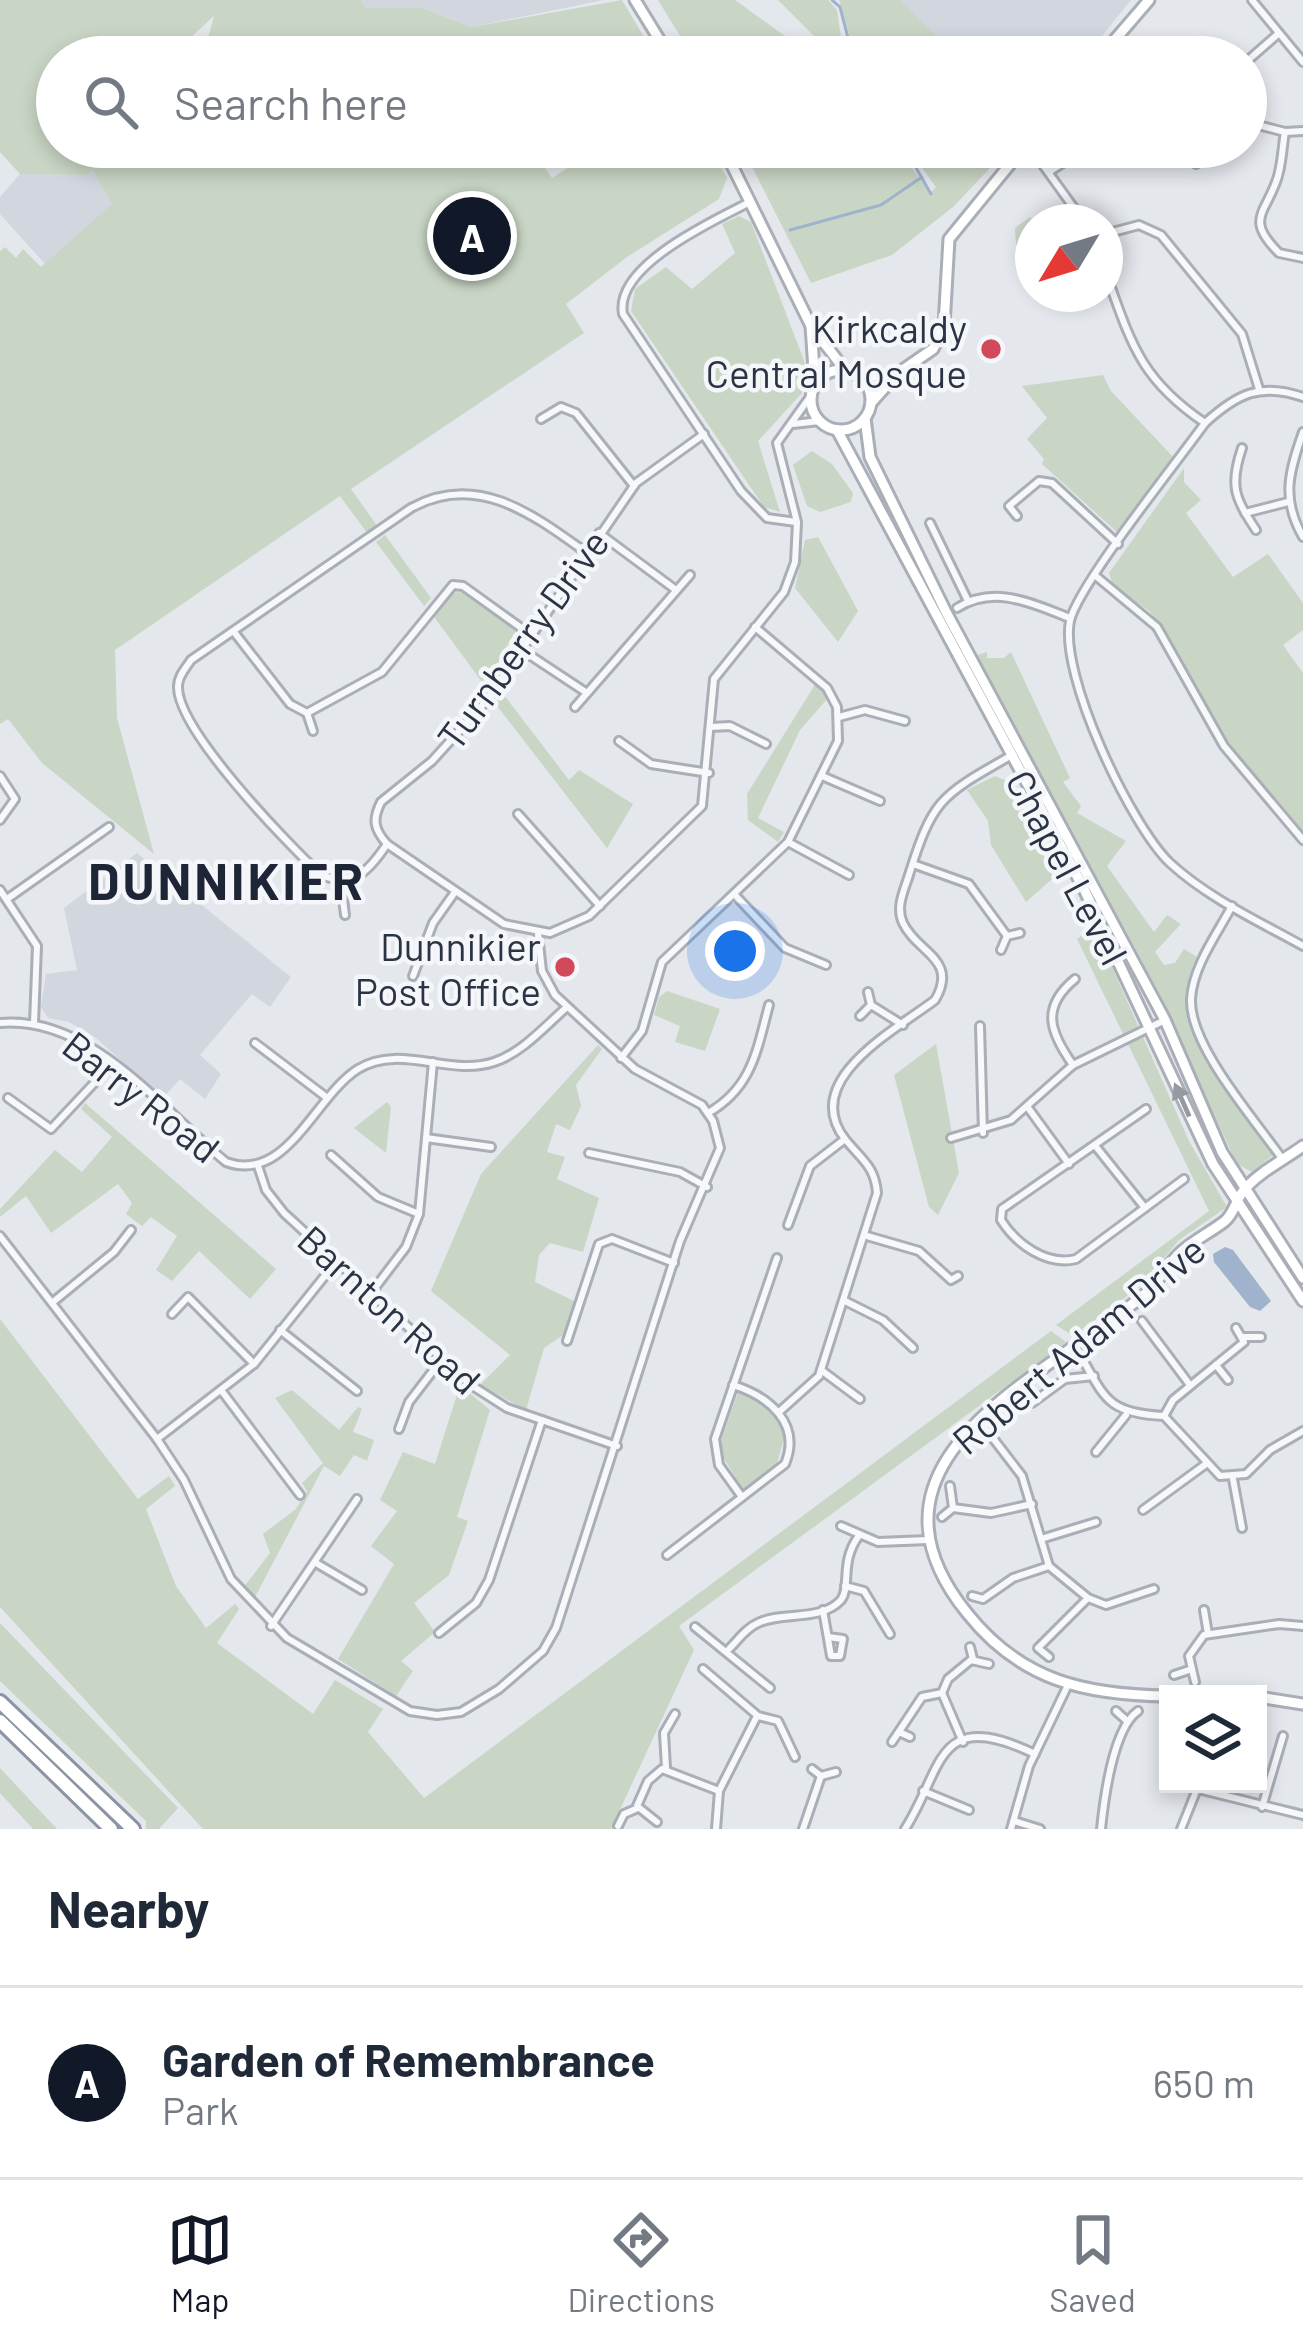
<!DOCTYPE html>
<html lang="en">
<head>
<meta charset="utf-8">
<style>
	:root { --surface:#fff; --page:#f6f6f7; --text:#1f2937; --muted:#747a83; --line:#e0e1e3; --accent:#111827 }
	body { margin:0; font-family:Barlow,sans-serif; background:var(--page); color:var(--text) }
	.controls { position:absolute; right:36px; bottom:36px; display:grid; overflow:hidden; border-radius:0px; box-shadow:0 6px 18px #0003 }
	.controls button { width:108px; height:108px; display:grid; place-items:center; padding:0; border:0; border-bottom:3px solid var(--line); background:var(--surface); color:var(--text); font:60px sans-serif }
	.compass { position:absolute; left:1015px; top:204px; width:108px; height:108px; border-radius:50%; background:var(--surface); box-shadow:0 6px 18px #0003; rotate:232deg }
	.you { position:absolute; left:735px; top:951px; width:42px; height:42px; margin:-30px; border:9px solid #fff; border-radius:50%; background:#1a73e8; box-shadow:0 0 0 18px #1a73e833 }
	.badge { display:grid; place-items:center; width:78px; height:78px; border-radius:50%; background:var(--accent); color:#fff; font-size:39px; font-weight:700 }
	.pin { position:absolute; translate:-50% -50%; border:6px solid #fff; box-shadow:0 3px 12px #0006 }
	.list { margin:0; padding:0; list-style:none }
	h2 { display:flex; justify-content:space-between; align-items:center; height:156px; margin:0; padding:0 48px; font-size:51px }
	h2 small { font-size:39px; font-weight:400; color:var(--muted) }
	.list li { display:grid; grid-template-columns:78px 1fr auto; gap:36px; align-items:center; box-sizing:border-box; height:192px; padding:0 48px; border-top:3px solid var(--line) }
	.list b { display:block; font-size:45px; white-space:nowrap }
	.list p { margin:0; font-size:39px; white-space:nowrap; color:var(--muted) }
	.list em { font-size:39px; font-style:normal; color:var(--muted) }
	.icon { flex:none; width:66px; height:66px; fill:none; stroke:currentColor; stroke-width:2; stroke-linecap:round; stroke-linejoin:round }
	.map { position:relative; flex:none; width:1303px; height:1829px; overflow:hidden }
	.search { position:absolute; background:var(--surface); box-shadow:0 6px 18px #0003; left:36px; right:36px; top:36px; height:132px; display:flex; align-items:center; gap:30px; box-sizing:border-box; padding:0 42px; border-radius:66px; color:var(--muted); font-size:45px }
	.sheet { height:348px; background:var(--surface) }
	nav { display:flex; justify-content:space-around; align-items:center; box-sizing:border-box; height:168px; border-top:3px solid var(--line); background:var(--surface); font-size:33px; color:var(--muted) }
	nav a { display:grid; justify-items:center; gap:6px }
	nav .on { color:var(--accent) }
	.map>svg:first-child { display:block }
</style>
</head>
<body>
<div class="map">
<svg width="1303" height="1829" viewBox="0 0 1303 1829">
	<rect width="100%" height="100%" fill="#e4e7ec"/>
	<g fill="#d2d6de">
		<path d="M361,0H604L471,27L422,8H366Z"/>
		<path d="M900,0H1131L1085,57H958Z"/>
		<path d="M93,170L113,204L45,264L0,214V197L20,174L86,175Z"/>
		<path d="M137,853L291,977L270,1007L252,994L200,1055L221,1074L205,1099L180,1079L163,1098L96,1038L69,1022L48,1018L41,1007L46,974L77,970L64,908Z"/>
	</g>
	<g fill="#c9d6c5">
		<path d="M0,0H361L366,8H422L471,27L622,0L656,57H191L207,42L214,16L175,52L182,57H57V147H530L552,178L601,147H709L727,178L719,199L627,257L566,304L584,333L351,489L378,527L368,534L340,496L115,650L117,718L154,854L42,763L8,719L0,724V251L5,247L16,258L23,249L41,267L112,204L93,170L86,175L20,174L0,152Z"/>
		<path d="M658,0H735L814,57H693Z"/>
		<path d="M778,0H828L837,10L844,57H835Z"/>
		<path d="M839,0H900L958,57H856Z"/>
		<path d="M742,147H897L930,193L936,187L907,147H1010L953,207L892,255L811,283Z"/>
		<path d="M739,216L751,222L805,363L802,393L758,441L780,512L764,507L631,311L635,289L666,267L692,289L735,253L722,224Z"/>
		<path d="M1030,217L1034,222L1033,289C1018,273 1016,250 1015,228Z"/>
		<path d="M1103,375L1111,391L1174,458L1118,533L1042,464L1044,459L1027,439L1047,418L1022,386Z"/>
		<path d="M812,451L832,464L853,493L851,502L820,512L807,506L793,465Z"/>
		<path d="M1184,468V482L1201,500L1186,513L1233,577L1268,554L1303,603V630L1283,645L1303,673V835L1223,741L1150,612L1113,585L1109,573Z"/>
		<path d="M385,535L431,598L424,606L376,542Z"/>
		<path d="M818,537L858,611L838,642L795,588L805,540Z"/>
		<path d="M463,592L517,628L485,686L432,614L447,593Z"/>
		<path d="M987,652V658H1004L1011,652L1070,778L1063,782L1081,806L1077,813L1126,841L1107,866L1154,932L1167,915L1181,924L1155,952L1164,965L1175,963L1184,949L1197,957C1158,1031 1243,1094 1274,1154L1252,1172L1237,1164L1142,961L974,656Z"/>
		<path d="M816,683L828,698L800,730L758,818L784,832L778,842L748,820L747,794Z"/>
		<path d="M501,691L569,780L579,770L633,804L607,848L494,702Z"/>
		<path d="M995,776L1007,781L1060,872L1026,902L991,845L988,821L967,790Z"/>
		<path d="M1089,930L1097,933L1189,1141L1227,1207L1179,1240L1142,1285L1073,1336L1056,1325L1209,1211L1077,939Z"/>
		<path d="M667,991L720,1009L705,1051L675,1042L680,1026L654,1015L659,997Z"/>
		<path d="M936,1044L959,1173L938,1215L929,1207L894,1075Z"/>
		<path d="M598,1045L602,1049L576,1085L581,1106L570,1130L556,1124L547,1152L565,1157L557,1179L599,1198L583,1252L550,1243L539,1255L535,1282L576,1302L563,1335L544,1348L526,1410L480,1385L510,1355L431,1291L481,1174Z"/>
		<path d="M387,1102L391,1107L386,1153L354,1128Z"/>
		<path d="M85,1103L276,1269L250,1299L199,1251L172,1281L156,1270L177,1236L151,1217L142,1226L126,1214L132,1203L118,1184L51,1233L26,1196L0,1217V1209L55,1150L82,1172L112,1137L81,1109Z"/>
		<path d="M0,1319L138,1499L169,1476L175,1486L146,1509L176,1586L206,1628L235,1604L239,1609L217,1643L313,1714L335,1680L383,1709L368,1732L424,1798L1051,1331L1066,1342L679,1626L694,1650L611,1829H203L0,1607Z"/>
		<path d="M460,1385L490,1410L457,1517L468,1521L449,1575L414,1603L435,1632L401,1661L413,1671L396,1696L338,1659L394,1564L371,1546L397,1511L380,1500L403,1452L435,1464Z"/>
		<path d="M292,1390L339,1430L358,1407L362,1409L353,1432L374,1440L367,1461L354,1455L340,1476L324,1466L253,1601L243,1588L270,1553L263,1534L296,1509L307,1491L302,1483L323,1463L275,1398Z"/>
		<path d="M738,1392L770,1406L785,1434L777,1464L744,1491L718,1449Z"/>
		<path d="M0,1623L178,1808L159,1829H146V1821L0,1681Z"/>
		<path d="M0,1768L57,1829H33L0,1793Z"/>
	</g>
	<path fill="#9fb4cc" d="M1225,1247L1233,1250L1271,1301L1260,1311L1250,1307L1214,1262L1213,1254Z"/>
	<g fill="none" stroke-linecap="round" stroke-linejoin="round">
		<g stroke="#9fb4cc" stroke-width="3">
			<path d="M832,0L840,7L853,57"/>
			<path d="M904,147L931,194"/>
			<path d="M790,230L881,205L922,177"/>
		</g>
		<defs>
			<g id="street">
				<path d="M1252,0L1303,62"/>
				<path d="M1184,50L1190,57"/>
				<path d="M1246,62L1278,34"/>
				<path d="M1246,122L1285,132L1303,131"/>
				<path d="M1285,132C1282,148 1282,168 1276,182C1264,215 1246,220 1279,253L1303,258"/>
				<path d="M1030,147L1084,222"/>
				<path d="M1183,147L1196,164L1219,147"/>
				<path d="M1062,163L1063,147"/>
				<path d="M1049,172L1087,147"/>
				<path d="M750,202C713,221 614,266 623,314L741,491L767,518L796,522"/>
				<path d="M1105,234L1139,225L1161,235L1242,334L1259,389"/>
				<path d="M1105,271C1131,343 1140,379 1205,423"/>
				<path d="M1303,397C1260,382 1237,394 1205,423C1178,461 1078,585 1070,621C1059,675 1131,826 1170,863C1208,898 1258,921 1303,946"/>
				<path d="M541,419L561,407L576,413L634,486"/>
				<path d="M793,424L820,421"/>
				<path d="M1303,432C1289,472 1281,499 1303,537"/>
				<path d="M704,434L636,483L488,699L432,761L381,802C372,820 374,829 387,844L504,924L550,933L589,916L702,806L714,679L784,592L795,562L797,522L777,443L812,394"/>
				<path d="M1242,448C1229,486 1235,498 1256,530"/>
				<path d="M1245,513L1288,502"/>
				<path d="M1017,516L1009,506L1039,481L1052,483L1118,544"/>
				<path d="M930,523L968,601"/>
				<path d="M599,533L676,590"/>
				<path d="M1097,577L1157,627L1224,746L1303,840"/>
				<path d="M957,608C995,584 1033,604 1070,618"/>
				<path d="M234,632L290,704L307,713L382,672L453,585L463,586L531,635"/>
				<path d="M522,650L587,693"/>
				<path d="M575,707L690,575"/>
				<path d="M307,713L313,731"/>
				<path d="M839,717L865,710L905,721"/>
				<path d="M710,727L730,726L766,744"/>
				<path d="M619,741L651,764L709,773"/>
				<path d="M0,776L15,799L0,820"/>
				<path d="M822,776L880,801"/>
				<path d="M518,814L600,906"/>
				<path d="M788,842L849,875"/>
				<path d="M387,844C369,871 354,888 321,875C288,844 176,729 178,686C178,676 186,668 191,660L411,508C476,472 531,513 584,551"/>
				<path d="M913,864L969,884L1007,936"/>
				<path d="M341,883L345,915"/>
				<path d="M0,890L37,946L34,1023"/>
				<path d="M734,894L785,948L826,965"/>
				<path d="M7,899L109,827"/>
				<path d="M1232,906C1217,934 1193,966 1191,999C1189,1046 1256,1121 1283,1160"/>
				<path d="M1001,950L1007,936L1020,933"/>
				<path d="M413,976L433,923L455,892"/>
				<path d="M871,1005L903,1025"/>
				<path d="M860,1016L871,1005L868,992"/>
				<path d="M0,1023C91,1015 161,1109 226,1162C287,1184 314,1097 358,1069C400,1043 450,1077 494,1062C522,1053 545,1026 567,1007"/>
				<path d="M980,1026L983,1133"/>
				<path d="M255,1043L326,1097"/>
				<path d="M621,1058L642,1031L662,962L788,842L838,741L837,707L827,688L755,627"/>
				<path d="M1073,1065C1049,1031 1041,1007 1075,979"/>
				<path d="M8,1098L51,1129L111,1065"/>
				<path d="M1029,1109L1069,1164"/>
				<path d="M1146,1109L1002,1209L1001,1220C1017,1245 1047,1266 1076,1259L1184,1179"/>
				<path d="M708,1113C752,1088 757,1050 769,1005"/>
				<path d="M426,1138L491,1147"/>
				<path d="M951,1138L1011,1120L1073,1065L1165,1020"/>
				<path d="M1097,1148L1145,1208"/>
				<path d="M589,1153L680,1172L707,1187"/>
				<path d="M331,1155L378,1197L419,1214"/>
				<path d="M258,1166L266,1190L284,1213L471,1385L507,1408L617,1446"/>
				<path d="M788,1225L810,1166L845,1139"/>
				<path d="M0,1236L157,1439L184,1480L231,1579L287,1638L410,1711L437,1715L461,1712L499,1689L543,1651L556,1628L680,1241L720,1148L713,1121L702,1105L635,1069L555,995L542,971L538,934"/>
				<path d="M867,1236L919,1251L951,1280L958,1276"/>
				<path d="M371,1293L406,1247L419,1214L433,1062"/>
				<path d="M845,1301L883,1320L913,1348"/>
				<path d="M53,1302L114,1252L131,1230"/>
				<path d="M172,1314L188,1297L254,1364"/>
				<path d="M1142,1321L1190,1385"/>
				<path d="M280,1330L357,1391"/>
				<path d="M1244,1337H1261"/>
				<path d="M567,1341L599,1244L612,1239L674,1263"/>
				<path d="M1075,1346C1105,1396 1103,1413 1164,1416L1220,1476L1246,1474L1270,1450L1303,1431"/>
				<path d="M1216,1365L1228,1380"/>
				<path d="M821,1370L860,1399"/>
				<path d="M221,1390L300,1495"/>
				<path d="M1032,1403L1065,1379L1094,1376"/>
				<path d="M779,1412L819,1376L877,1193C875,1166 861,1159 845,1139C799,1080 897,1029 935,1000C959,959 917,953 903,923C896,908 903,893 908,878C933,798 940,796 1012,755"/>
				<path d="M1164,1416L1173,1400L1244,1342L1236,1328"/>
				<path d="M979,1420L1022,1476L1049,1566L1088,1598L1106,1605L1154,1589"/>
				<path d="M399,1429L409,1402L442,1359"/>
				<path d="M157,1439L254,1364L336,1262"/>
				<path d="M1096,1452L1126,1415"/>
				<path d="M1233,1479L1242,1528"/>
				<path d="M950,1486L953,1508"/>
				<path d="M742,1497L719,1465L715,1439L777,1258"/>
				<path d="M1143,1510L1206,1464"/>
				<path d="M942,1517L953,1508L991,1513L1032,1504"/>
				<path d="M841,1526L878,1542L928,1540"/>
				<path d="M1041,1539L1096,1522"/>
				<path d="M667,1555L785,1464C802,1423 768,1396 733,1385"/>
				<path d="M316,1563L362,1590"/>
				<path d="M845,1586L864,1591L890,1634"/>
				<path d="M972,1596L983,1599L1013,1578L1049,1566"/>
				<path d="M823,1610L831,1656H840L843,1639L828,1637"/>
				<path d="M1204,1610L1208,1634"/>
				<path d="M271,1626L357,1499"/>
				<path d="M695,1627L770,1688"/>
				<path d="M439,1633L476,1603L489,1580L542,1420"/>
				<path d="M970,1647L973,1659"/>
				<path d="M729,1649C738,1640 746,1628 758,1623C782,1611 821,1622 841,1600C851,1587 840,1562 858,1537"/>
				<path d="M1049,1657L1038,1648L1088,1598"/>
				<path d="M703,1669L758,1716L778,1721L795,1757"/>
				<path d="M1174,1675L1189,1670"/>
				<path d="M1195,1682L1189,1656L1204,1635L1279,1624L1303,1626"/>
				<path d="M942,1693L963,1742"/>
				<path d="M1116,1711L1126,1720"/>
				<path d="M899,1732L910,1737"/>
				<path d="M892,1742L922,1697L942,1693L948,1679L971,1660L989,1664"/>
				<path d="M666,1768L664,1733L675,1714"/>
				<path d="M812,1769L821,1776L836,1772"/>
				<path d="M1198,1789L1303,1815"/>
				<path d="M923,1791L969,1810"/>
				<path d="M1262,1807L1283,1736"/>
				<path d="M1014,1821L1040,1829"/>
				<path d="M657,1822L637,1806L648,1781L662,1769L719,1791"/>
				<path d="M618,1826L624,1814L638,1808"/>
				<path d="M716,1829L719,1791L757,1716"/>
				<path d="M803,1829L821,1776"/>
				<path d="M905,1829C944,1768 935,1706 1035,1754"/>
				<path d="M1011,1829L1029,1766L1067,1687"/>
				<path d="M1101,1829C1104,1800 1113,1728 1138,1711"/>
				<path d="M1181,1829L1199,1784"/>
			</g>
			<g id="secondary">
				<path d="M635,0L670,57"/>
				<path d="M1100,57L1149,0"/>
				<path d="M723,147L811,326L845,370"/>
				<path d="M811,326L815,384"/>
				<circle cx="841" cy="400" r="30"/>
				<path d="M861,377L897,374"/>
				<path d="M871,403L897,374L933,349L944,326L949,239L1024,147"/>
				<path d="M865,418L870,457L946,612L1165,1020L1222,1152L1303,1278"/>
				<path d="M837,430L1084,889L1213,1164L1303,1301"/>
				<path d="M1168,1696C1085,1695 1021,1681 967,1613C843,1459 1045,1378 1145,1294C1159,1281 1167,1265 1181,1252C1194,1240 1211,1232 1225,1221C1235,1212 1236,1199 1244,1190C1258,1173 1285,1159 1303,1146"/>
				<path d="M1258,1697L1303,1704"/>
			</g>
			<g id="highway">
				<path d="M0,1702L133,1829"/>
				<path d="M0,1721L111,1829"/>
			</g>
		</defs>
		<use href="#street" stroke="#a9aeb7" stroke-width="12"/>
		<use href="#secondary" stroke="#a9aeb7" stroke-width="15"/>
		<use href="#highway" stroke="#8b94a3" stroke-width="18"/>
		<use href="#street" stroke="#f7f8fa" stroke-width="6"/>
		<use href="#secondary" stroke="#fff" stroke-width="9"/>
		<use href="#highway" stroke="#fff" stroke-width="12"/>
	</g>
	<defs><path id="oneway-solid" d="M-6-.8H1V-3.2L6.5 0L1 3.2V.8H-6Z" transform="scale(3)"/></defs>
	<use fill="#959aa2" href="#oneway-solid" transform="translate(1182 1100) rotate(-114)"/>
	<g fill="#d1495b" stroke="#f4f6f9" stroke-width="4.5">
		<circle cx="991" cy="349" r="12"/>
		<circle cx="565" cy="967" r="12"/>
	</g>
	<g text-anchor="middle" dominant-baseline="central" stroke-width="9" stroke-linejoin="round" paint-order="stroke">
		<g font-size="39" fill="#2b3445" stroke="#f4f6f9" text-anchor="end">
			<text x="967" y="327">Kirkcaldy<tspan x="967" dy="45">Central Mosque</tspan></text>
			<text x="541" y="945">Dunnikier<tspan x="541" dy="45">Post Office</tspan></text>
		</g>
		<g font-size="39" fill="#2b3445" stroke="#f4f6f9">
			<text transform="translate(522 639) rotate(-54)">Turnberry Drive</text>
			<text transform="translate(1068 867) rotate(62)">Chapel Level</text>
			<text transform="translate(142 1096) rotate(38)">Barry Road</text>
			<text transform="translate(390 1309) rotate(42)">Barnton Road</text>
			<text transform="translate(1078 1344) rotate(-40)">Robert Adam Drive</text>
		</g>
		<g font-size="51" font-weight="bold" letter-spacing="3" fill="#1d2536" stroke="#f4f6f9">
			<text x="227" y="879">DUNNIKIER</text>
		</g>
	</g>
</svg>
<div class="controls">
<button><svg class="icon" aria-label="layers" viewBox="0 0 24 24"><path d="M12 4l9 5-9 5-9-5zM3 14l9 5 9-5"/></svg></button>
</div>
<svg class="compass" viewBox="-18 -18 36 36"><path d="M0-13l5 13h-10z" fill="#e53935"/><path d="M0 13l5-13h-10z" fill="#747a83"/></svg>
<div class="you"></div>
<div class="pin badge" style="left:472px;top:236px">A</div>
<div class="search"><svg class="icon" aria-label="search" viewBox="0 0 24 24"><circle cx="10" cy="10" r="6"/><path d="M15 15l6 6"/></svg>Search here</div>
</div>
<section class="sheet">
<h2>Nearby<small></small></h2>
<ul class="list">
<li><span class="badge">A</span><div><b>Garden of Remembrance</b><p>Park</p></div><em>650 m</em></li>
</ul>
</section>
<nav>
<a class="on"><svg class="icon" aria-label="map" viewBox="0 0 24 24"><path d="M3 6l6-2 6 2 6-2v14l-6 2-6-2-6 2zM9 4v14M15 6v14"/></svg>Map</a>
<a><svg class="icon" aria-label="directions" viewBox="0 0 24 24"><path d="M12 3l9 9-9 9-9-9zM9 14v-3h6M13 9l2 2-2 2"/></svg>Directions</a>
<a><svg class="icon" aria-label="saved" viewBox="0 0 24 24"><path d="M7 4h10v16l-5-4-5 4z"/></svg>Saved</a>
</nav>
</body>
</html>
